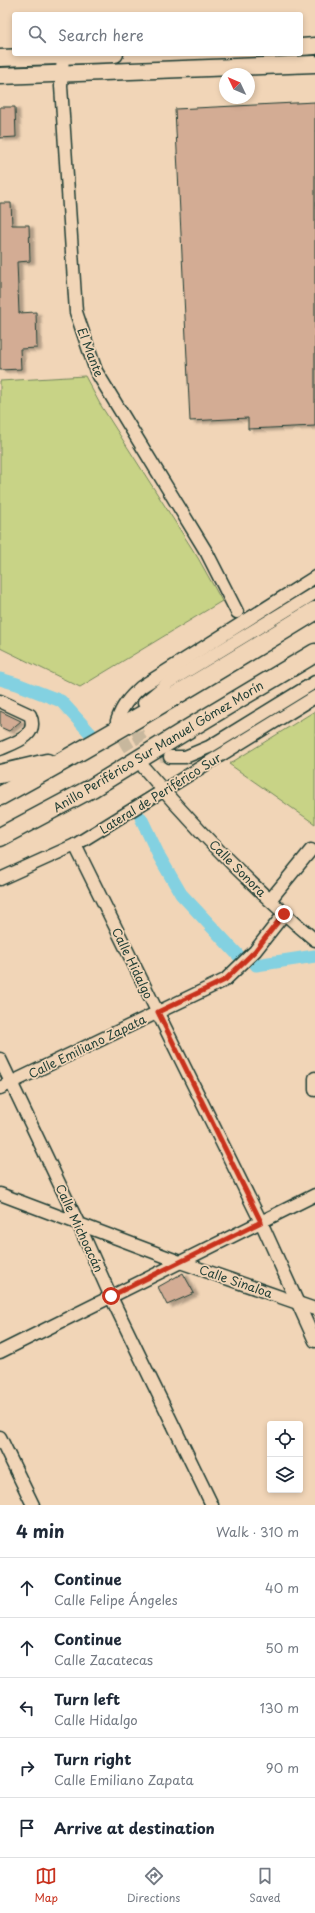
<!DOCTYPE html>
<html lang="en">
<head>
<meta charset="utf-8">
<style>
	:root { --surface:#fff; --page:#f2f2f3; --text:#1f2937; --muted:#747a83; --line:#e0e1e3; --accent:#c8321e }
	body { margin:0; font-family:"Playpen Sans",sans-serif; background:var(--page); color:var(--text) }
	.controls { position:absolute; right:12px; bottom:12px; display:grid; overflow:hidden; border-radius:4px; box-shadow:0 2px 6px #0003 }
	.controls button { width:36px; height:36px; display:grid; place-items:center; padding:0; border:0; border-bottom:1px solid var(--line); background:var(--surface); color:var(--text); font:20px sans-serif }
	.compass { position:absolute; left:219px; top:68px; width:36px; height:36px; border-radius:50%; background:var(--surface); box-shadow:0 2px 6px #0003; rotate:314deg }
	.stop { position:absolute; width:12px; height:12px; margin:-9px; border:3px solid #c8321e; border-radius:50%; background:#fff }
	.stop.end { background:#c8321e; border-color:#fff; box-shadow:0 1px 4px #0008 }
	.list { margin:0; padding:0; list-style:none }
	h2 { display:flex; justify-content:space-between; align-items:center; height:52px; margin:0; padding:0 16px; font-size:17px }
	h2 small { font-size:13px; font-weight:400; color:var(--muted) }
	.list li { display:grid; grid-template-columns:26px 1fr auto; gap:12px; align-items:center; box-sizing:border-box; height:60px; padding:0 16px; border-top:1px solid var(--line) }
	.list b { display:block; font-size:15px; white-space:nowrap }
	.list p { margin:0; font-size:13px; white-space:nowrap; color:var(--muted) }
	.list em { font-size:13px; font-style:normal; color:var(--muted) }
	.icon { flex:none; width:22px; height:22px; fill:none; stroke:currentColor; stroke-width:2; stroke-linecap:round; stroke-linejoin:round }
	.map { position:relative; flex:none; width:315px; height:1505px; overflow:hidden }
	.search { position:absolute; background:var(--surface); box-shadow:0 2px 6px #0003; left:12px; right:12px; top:12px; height:44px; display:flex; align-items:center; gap:10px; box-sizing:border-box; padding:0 14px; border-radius:4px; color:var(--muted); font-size:15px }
	.sheet { height:352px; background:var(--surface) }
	nav { display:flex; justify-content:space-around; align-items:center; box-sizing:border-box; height:56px; border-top:1px solid var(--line); background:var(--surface); font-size:11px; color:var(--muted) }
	nav a { display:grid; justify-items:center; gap:2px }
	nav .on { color:var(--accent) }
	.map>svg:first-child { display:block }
</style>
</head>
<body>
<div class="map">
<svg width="315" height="1505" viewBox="0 0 315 1505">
	<defs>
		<filter id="shadow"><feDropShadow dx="4.5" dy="2.5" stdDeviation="1" flood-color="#0004"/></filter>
	</defs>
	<rect width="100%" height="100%" fill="#f1d5b7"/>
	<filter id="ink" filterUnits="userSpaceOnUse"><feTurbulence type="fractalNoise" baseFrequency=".025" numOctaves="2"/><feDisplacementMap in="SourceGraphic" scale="8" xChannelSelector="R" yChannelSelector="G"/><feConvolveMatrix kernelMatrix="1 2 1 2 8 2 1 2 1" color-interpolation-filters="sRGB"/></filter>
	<g filter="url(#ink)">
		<g fill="#c8d386" stroke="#74885d">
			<path d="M85,376L100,404L198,558L222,601L80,687L0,648V381Z"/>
			<path d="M315,711V824L229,764Z"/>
		</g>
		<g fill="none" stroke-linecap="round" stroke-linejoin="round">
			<g stroke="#83d1e1" stroke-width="13">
				<path d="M0,679L17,684L61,701L91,734"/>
				<path d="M141,818L159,856L181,894L238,955"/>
				<path d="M256,965L315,956"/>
			</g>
		</g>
		<g fill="#d3ac94" stroke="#1f3d34" filter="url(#shadow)">
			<path d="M315,102V426L248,429V418L190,421L175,109Z"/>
			<path d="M0,107H15L16,137L0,138Z"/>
			<path d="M0,203H11L12,225H29L30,261L17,262L19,313L36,312L37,348L20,349L21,369L0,370Z"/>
			<path d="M0,711L21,721L9,731L0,727Z"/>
			<path d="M183,1273L194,1293L167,1305L158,1287Z"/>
		</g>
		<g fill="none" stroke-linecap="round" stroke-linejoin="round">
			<g stroke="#c7b79d" stroke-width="12" stroke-dasharray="12 6" stroke-linecap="butt">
				<path d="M138,713C131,735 147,756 170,757"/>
				<path d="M118,722C121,740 130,751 141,765"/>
			</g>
			<defs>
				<g id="minor">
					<path d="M63,56L61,86L76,312L96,371L207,553L237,612"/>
					<path d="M0,701L30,715C39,736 16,742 0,749"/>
					<path d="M144,703L169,682L315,593"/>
					<path d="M117,721C122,706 129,698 141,687L315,577"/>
					<path d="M170,757H185L209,747L315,682"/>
					<path d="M144,768C195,828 255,890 315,940"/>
					<path d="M75,845L261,1222L315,1341"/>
					<path d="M0,879L75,845L315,697"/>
					<path d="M270,900L311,850"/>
					<path d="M0,1059L78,1223L111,1297L212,1505"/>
					<path d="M315,1078V1090"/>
					<path d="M0,1088L225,980L255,951L284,914"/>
					<path d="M0,1194L180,1262L315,1309"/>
					<path d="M0,1352L315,1195"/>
					<path d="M0,1437L33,1505"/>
				</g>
				<g id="major">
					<path d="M301,47L315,46"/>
					<path d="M0,58L115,54"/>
					<path d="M0,76L315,64"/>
				</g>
				<g id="highway">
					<path d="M0,774L47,763"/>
					<path d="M0,796C107,738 211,675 315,611"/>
					<path d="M0,837L92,788L188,729L315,653"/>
				</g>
			</defs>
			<use href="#minor" stroke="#1f3d34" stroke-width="15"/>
			<use href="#major" stroke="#1f3d34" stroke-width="19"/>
			<use href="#highway" stroke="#1f3d34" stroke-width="21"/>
			<use href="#minor" stroke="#f1d5b7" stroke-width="12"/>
			<use href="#major" stroke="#f1d5b7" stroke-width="16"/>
			<use href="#highway" stroke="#f1d5b7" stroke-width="18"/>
		</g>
	</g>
	<g fill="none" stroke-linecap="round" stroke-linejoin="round" filter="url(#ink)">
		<path stroke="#c8321e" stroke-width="5" d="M111,1296L261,1222L158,1012L225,980L255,951L284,914"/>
	</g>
	<g text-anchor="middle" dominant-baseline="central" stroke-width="3.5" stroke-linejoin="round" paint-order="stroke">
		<g font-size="12" fill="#1f3d34" stroke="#f1d5b7">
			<text transform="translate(91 352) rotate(69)">El Mante</text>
			<text transform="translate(158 746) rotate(-31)">Anillo Periférico Sur Manuel Gómez Morín</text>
			<text transform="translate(160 793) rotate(-32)">Lateral de Periférico Sur</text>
			<text transform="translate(238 868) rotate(45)">Calle Sonora</text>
			<text transform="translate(133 963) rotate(64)">Calle Hidalgo</text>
			<text transform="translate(87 1046) rotate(-26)">Calle Emiliano Zapata</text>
			<text transform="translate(80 1228) rotate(65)">Calle Michoacán</text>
			<text transform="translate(236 1281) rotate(19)">Calle Sinaloa</text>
		</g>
	</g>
</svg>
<div class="controls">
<button><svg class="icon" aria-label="locate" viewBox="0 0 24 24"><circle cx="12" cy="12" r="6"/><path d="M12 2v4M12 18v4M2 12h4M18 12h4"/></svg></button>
<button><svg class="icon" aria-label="layers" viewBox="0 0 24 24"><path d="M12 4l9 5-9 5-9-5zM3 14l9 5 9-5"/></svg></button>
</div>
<svg class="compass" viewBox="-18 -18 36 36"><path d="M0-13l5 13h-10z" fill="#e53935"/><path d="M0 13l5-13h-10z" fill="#747a83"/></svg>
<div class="stop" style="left:111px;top:1296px"></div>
<div class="stop end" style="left:284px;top:914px"></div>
<div class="search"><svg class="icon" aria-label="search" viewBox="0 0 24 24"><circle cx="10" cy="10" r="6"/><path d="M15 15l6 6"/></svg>Search here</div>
</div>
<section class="sheet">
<h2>4 min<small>Walk · 310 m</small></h2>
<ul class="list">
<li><svg class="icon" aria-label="ahead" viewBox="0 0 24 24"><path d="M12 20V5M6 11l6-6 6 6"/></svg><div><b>Continue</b><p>Calle Felipe Ángeles</p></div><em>40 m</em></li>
<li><svg class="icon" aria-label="ahead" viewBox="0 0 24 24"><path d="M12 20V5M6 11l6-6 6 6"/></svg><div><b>Continue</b><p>Calle Zacatecas</p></div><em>50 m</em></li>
<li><svg class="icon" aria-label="left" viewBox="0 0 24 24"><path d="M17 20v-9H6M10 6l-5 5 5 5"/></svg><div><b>Turn left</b><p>Calle Hidalgo</p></div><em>130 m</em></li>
<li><svg class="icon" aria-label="right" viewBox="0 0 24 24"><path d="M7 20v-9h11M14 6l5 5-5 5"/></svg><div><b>Turn right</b><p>Calle Emiliano Zapata</p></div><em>90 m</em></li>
<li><svg class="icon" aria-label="arrive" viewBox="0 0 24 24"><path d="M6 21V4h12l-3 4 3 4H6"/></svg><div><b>Arrive at destination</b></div></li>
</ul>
</section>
<nav>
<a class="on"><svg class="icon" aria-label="map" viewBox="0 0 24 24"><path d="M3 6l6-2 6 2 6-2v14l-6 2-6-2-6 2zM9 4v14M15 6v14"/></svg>Map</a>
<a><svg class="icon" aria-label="directions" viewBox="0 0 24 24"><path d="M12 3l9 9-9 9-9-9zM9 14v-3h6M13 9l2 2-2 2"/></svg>Directions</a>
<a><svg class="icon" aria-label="saved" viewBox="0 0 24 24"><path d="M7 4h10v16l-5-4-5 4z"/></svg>Saved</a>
</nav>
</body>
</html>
